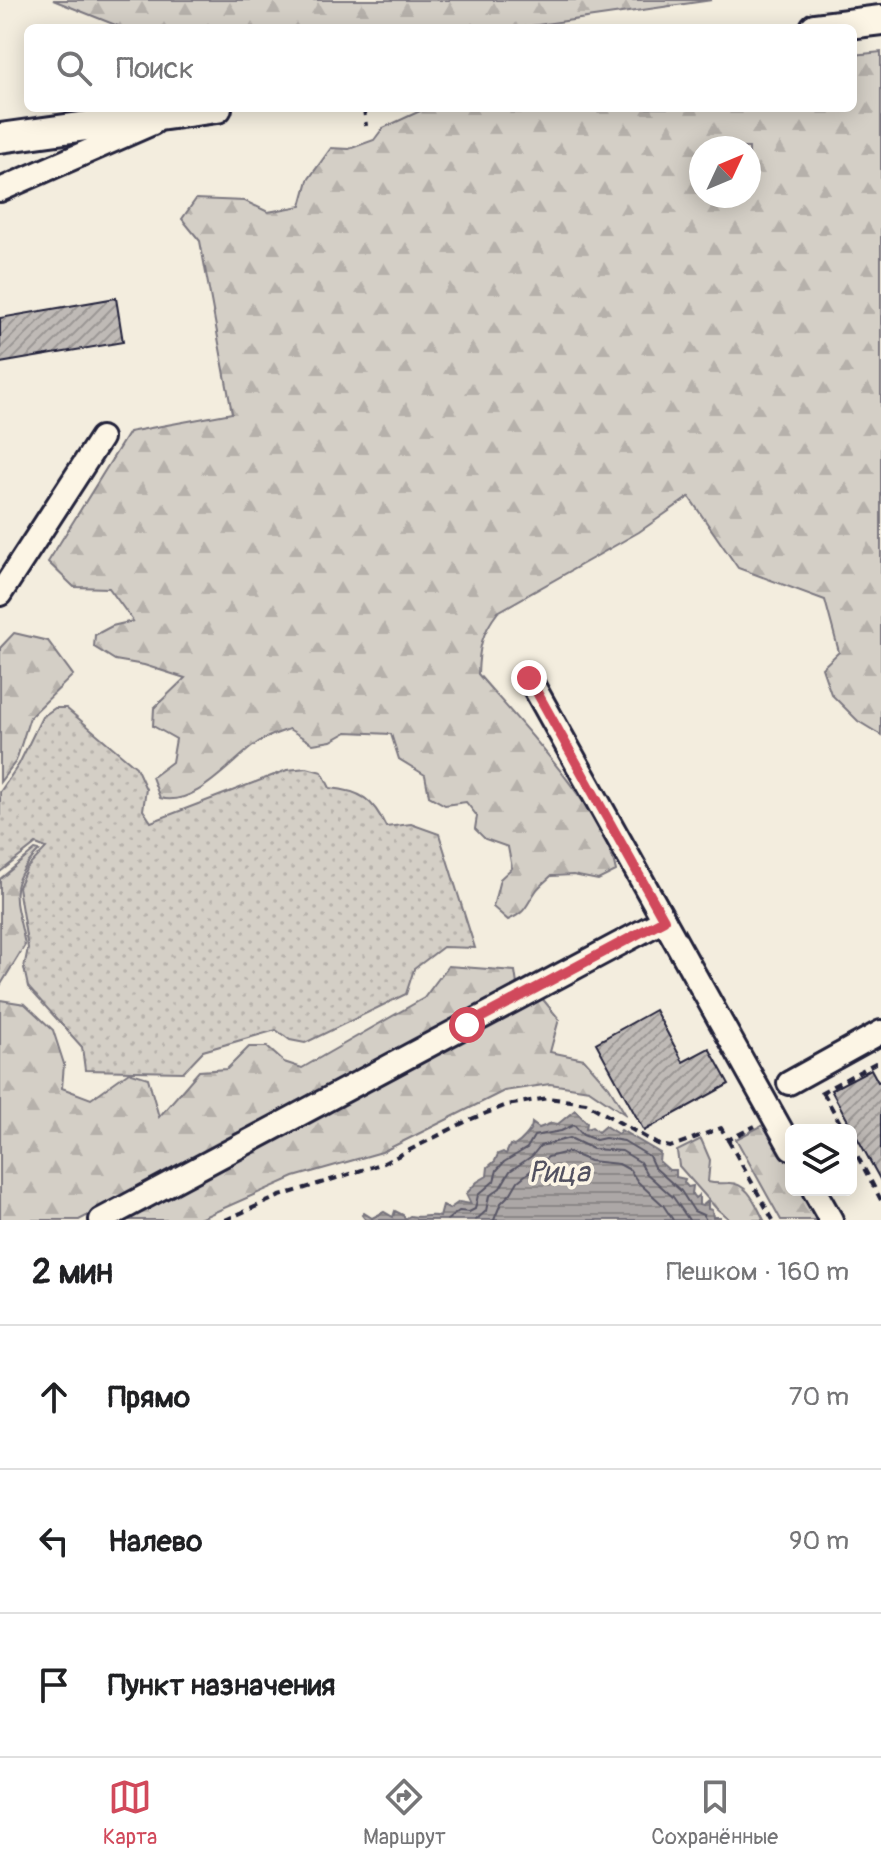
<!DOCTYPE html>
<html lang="ru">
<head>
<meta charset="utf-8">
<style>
	:root { --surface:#fff; --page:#f6f6f6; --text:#202124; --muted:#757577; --line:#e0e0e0; --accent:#d1495b }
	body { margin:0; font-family:Pangolin,sans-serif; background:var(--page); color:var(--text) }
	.controls { position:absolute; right:24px; bottom:24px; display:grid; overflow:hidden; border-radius:12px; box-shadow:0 4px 20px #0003 }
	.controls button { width:72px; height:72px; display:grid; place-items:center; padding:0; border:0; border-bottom:2px solid var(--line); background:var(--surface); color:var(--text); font:40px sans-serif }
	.compass { position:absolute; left:689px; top:136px; width:72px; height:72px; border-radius:50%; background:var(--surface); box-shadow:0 4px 20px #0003; rotate:46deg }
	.stop { position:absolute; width:24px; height:24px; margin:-18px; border:6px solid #d1495b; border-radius:50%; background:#fff }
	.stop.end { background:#d1495b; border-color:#fff; box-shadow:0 2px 8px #0008 }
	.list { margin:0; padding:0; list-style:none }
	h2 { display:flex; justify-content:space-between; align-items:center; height:104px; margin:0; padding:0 32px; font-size:34px }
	h2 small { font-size:26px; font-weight:400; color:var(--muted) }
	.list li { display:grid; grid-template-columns:52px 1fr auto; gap:24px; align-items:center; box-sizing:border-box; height:144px; padding:0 32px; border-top:2px solid var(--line) }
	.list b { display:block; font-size:30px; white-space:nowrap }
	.list em { font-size:26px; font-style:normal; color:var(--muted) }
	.icon { flex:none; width:44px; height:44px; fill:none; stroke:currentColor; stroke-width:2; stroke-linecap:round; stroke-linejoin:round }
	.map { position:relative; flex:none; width:881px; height:1220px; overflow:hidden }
	.search { position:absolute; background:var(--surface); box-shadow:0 4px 20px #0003; left:24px; right:24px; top:24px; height:88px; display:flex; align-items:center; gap:20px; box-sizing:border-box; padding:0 28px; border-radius:12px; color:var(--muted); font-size:30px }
	.sheet { height:536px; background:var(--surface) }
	nav { display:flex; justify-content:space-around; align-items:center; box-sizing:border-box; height:112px; border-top:2px solid var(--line); background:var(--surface); font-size:22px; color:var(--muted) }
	nav a { display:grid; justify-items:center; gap:4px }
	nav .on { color:var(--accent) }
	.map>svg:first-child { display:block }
</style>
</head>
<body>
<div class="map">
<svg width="881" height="1220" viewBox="0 0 881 1220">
	<defs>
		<pattern id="forest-firs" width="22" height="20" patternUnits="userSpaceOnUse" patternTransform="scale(2)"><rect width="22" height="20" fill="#d4cfc6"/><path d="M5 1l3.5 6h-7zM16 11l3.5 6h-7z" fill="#b6b1ab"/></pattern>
		<pattern id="park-dots" width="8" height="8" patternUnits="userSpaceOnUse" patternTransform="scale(2)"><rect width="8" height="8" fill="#d4cfc6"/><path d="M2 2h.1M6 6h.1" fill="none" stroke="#b6b1ab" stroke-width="1.8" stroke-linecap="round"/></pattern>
		<pattern id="water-rules" width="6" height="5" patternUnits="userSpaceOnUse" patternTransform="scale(2)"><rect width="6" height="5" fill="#aca7a6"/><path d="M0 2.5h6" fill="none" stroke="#8c8888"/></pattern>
		<pattern id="building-hatch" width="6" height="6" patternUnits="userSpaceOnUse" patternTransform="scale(2)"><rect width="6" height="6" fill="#bfbab6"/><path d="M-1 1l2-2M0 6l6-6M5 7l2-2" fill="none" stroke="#9b9795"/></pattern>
	</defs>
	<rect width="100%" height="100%" fill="#f3edde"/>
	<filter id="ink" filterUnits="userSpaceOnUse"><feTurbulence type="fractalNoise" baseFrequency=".0125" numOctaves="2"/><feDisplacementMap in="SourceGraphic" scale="16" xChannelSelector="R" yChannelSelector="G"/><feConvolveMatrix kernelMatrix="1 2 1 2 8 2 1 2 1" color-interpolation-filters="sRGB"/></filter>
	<g filter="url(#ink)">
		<g fill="url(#forest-firs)" stroke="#7b7880" stroke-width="2" fill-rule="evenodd">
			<path d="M53,0H712L517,28H123Z"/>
			<path d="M881,52V735L858,721L831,694L822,668L839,652L825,600L738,568L689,497L639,532L498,612C481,634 479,648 478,674C519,722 605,811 616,871L598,880L573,875L551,876C546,881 539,886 536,891C525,907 527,912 508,920L493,907L500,879L512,868L508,847L485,839L475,829L477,816L466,802L445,805L429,796L425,775L399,759L391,734L347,732L331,741L313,744L289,729C279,733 268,736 260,741C232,759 196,808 160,798L152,777L172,762L176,739L153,726L154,708L185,678L144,665L115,660L94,647L95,635L112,626L133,621L109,588L74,587L48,562L129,432L232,413L200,241L182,219L196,199L245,201L268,212L301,206L308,180L331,148L349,149L374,140L383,128L420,111L442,108H853V55ZM701,148H749V196H701Z"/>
			<path d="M14,633L48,641L73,675L30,717L16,761L0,782V648Z"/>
			<path d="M35,850L39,851C3,887 17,900 25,945L0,986V879Z"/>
			<path d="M448,966L515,971L518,991L79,1220H0V1000L25,1004L53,1030L64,1064L62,1088L91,1099L129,1072L148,1078L159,1117L199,1071L227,1069L249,1047H267L284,1062L302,1068L424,998Z"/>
			<path d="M541,997L559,1019L550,1052L584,1059L609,1087L626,1115L589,1090L550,1084L504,1091L382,1152L294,1177L197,1220H119Z"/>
			<path d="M769,1122L791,1161V1190H807L824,1220H781L736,1139Z"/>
			<path d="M701,1139L710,1160L708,1182C716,1184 720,1183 728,1183C748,1182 756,1205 764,1220H730L716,1208L679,1166L677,1151Z"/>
		</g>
		<path fill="url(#park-dots)" stroke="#7b7880" stroke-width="2" d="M55,708H66L136,767L146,789L143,810L151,822L287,770L307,768L322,772L330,788C361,791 373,799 386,827L411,824L439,834L475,948L443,947L414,969L406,994L305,1043L290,1040L276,1030L203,1051L183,1072L85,1070L82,1047L28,987L24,968L28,948L18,887L26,869L46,848L36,844L0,872V792L19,764L42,717Z"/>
		<path fill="url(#water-rules)" stroke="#75727b" stroke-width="2" d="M575,1110L587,1123L586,1129L592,1127L598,1132L605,1126L618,1134L621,1130L660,1153L659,1161L669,1170H676V1177L685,1179L684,1182L688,1187L693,1186L692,1194L695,1198L699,1195V1205L702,1206L708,1201V1209L712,1210L713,1217H720V1220H366L362,1215L364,1213L372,1218L384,1212L393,1217L395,1211L403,1215L405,1219L410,1216C421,1219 430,1213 440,1217L443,1206L449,1209L459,1202L471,1204L466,1194L477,1182L487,1176L488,1167L495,1161L498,1154L503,1152L506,1154L510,1145L514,1146C521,1142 532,1131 532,1123L539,1128L552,1123L558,1124Z"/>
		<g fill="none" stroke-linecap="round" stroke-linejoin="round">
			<g stroke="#595766" stroke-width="2">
				<path d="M447,1220L459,1211L469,1212L475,1209L478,1195L494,1181L497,1170L504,1162L527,1148L534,1136L561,1131L574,1125L583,1135L596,1140L605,1138L624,1141L649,1156L654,1167L681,1191L694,1211L703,1215L706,1220"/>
				<path d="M476,1220L486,1211L489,1196L500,1188L510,1171L532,1156L540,1146L570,1138L593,1149L622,1151L640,1162L646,1173L673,1197L689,1220"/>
				<path d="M494,1220L501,1203L511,1193L518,1181L548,1157L568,1152L590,1161L619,1164L630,1170L638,1182L663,1205L673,1220"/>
			</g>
		</g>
		<g fill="url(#building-hatch)" stroke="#22223b" stroke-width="2">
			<path d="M116,298L123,342L0,363V318Z"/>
			<path d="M655,1010L683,1062L709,1048L729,1084L644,1131L596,1043Z"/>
			<path d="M871,1069L878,1082L881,1081V1181L831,1090Z"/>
		</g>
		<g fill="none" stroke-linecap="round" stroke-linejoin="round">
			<defs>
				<g id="minor">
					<path d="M0,190L153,123"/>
					<path d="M0,594L101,438"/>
					<path d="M529,678L791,1148"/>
					<path d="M789,1083L881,1032"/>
					<path d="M814,1190L831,1220"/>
					<path d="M101,1220L664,920"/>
				</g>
				<g id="major">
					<path d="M815,28L881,20"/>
					<path d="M0,138L217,108"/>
				</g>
			</defs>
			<use href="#minor" stroke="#22223b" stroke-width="28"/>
			<use href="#major" stroke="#22223b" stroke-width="34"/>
			<g stroke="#22223b" stroke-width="4" stroke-dasharray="8 6" stroke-linecap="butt">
				<path d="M364,108L366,126"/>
				<path d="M823,1092L844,1130"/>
				<path d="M820,1093L881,1060"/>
				<path d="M728,1140L773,1220"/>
				<path d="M851,1144L881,1200"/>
				<path d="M225,1220L280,1196L384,1163L469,1120L507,1105L548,1098L586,1103L657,1144L670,1147L721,1128L728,1140L755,1126"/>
			</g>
			<use href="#minor" stroke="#fcf5e5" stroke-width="22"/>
			<use href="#major" stroke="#fcf5e5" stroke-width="28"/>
		</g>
	</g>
	<g fill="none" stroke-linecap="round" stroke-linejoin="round" filter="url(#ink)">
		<path stroke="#d1495b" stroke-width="10" d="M467,1025L664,920L529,678"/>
	</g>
	<g text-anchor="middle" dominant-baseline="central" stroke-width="7" stroke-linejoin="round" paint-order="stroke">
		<g font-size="30" font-style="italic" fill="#525160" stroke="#fcf5e5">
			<text x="559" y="1172">Рица</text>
		</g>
	</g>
</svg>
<div class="controls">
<button><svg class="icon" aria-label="layers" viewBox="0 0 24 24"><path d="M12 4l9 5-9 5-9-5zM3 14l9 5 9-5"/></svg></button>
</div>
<svg class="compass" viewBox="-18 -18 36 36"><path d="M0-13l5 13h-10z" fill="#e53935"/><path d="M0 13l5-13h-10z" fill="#757577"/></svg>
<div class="stop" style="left:467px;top:1025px"></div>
<div class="stop end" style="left:529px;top:678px"></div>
<div class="search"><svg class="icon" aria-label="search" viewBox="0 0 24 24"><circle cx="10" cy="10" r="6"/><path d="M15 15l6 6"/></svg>Поиск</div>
</div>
<section class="sheet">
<h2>2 мин<small>Пешком · 160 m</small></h2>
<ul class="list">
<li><svg class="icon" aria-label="ahead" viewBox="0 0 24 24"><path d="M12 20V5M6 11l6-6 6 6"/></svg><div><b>Прямо</b></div><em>70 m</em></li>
<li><svg class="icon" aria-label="left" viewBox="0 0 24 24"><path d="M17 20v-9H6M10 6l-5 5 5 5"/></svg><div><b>Налево</b></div><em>90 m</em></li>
<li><svg class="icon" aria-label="arrive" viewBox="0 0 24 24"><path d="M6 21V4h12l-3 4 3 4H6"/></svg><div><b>Пункт назначения</b></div></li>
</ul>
</section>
<nav>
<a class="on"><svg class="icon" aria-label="map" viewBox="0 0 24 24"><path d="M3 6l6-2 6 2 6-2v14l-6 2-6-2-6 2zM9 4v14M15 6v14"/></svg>Карта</a>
<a><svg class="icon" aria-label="directions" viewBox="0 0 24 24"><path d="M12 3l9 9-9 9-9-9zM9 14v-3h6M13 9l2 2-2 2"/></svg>Маршрут</a>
<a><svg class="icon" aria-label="saved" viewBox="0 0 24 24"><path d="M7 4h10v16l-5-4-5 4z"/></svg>Сохранённые</a>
</nav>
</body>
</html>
